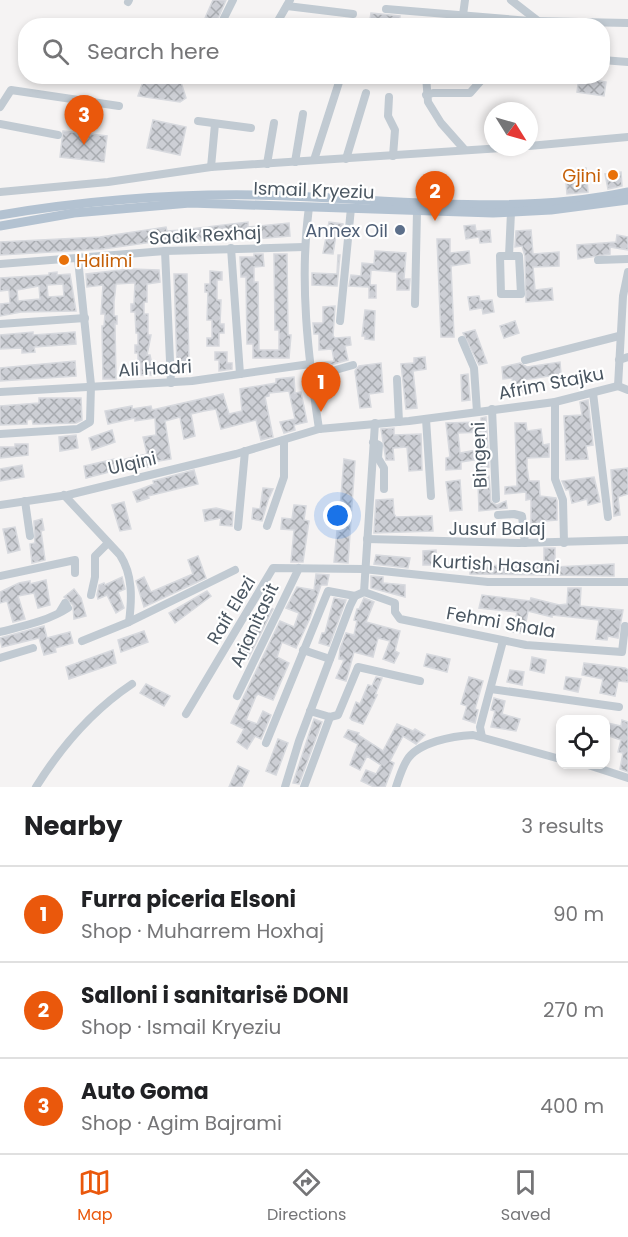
<!DOCTYPE html>
<html lang="en">
<head>
<meta charset="utf-8">
<style>
	:root { --surface:#fff; --page:#f6f6f6; --text:#202124; --muted:#757577; --line:#e0e0e0; --accent:#ea580c }
	body { margin:0; font-family:Poppins,sans-serif; background:var(--page); color:var(--text) }
	.controls { position:absolute; right:18px; bottom:18px; display:grid; overflow:hidden; border-radius:12px; box-shadow:0 3px 9px #0003 }
	.controls button { width:54px; height:54px; display:grid; place-items:center; padding:0; border:0; border-bottom:2px solid var(--line); background:var(--surface); color:var(--text); font:30px sans-serif }
	.compass { position:absolute; left:484px; top:102px; width:54px; height:54px; border-radius:50%; background:var(--surface); box-shadow:0 3px 9px #0003; rotate:127deg }
	.you { position:absolute; left:338px; top:516px; width:21px; height:21px; margin:-15px; border:4px solid #fff; border-radius:50%; background:#1a73e8; box-shadow:0 0 0 9px #1a73e833 }
	.badge { display:grid; place-items:center; width:39px; height:39px; border-radius:50%; background:var(--accent); color:#fff; font-size:20px; font-weight:700 }
	.pin { position:absolute; translate:-50% -50px; filter:drop-shadow(0 2px 3px #0008) }
	.pin::after { content:''; position:absolute; top:32px; width:21px; height:18px; background:inherit; clip-path:polygon(0 0,100% 0,50% 100%) }
	.list { margin:0; padding:0; list-style:none }
	h2 { display:flex; justify-content:space-between; align-items:center; height:78px; margin:0; padding:0 24px; font-size:26px }
	h2 small { font-size:20px; font-weight:400; color:var(--muted) }
	.list li { display:grid; grid-template-columns:39px 1fr auto; gap:18px; align-items:center; box-sizing:border-box; height:96px; padding:0 24px; border-top:2px solid var(--line) }
	.list b { display:block; font-size:22px; white-space:nowrap }
	.list p { margin:0; font-size:20px; white-space:nowrap; color:var(--muted) }
	.list em { font-size:20px; font-style:normal; color:var(--muted) }
	.icon { flex:none; width:33px; height:33px; fill:none; stroke:currentColor; stroke-width:2; stroke-linecap:round; stroke-linejoin:round }
	.map { position:relative; flex:none; width:628px; height:787px; overflow:hidden }
	.search { position:absolute; background:var(--surface); box-shadow:0 3px 9px #0003; left:18px; right:18px; top:18px; height:66px; display:flex; align-items:center; gap:15px; box-sizing:border-box; padding:0 21px; border-radius:24px; color:var(--muted); font-size:22px }
	.sheet { height:366px; background:var(--surface) }
	nav { display:flex; justify-content:space-around; align-items:center; box-sizing:border-box; height:84px; border-top:2px solid var(--line); background:var(--surface); font-size:16px; color:var(--muted) }
	nav a { display:grid; justify-items:center; gap:3px }
	nav .on { color:var(--accent) }
	.map>svg:first-child { display:block }
</style>
</head>
<body>
<div class="map">
<svg width="628" height="787" viewBox="0 0 628 787">
	<defs>
		<pattern id="building-cross-hatch" width="8" height="8" patternUnits="userSpaceOnUse" patternTransform="scale(1.5)"><rect width="8" height="8" fill="#cdcfd5"/><path d="M0 0l8 8M0 8l8-8" fill="none" stroke="#a8abb0"/></pattern>
	</defs>
	<rect width="100%" height="100%" fill="#f5f3f3"/>
	<g fill="url(#building-cross-hatch)" stroke="#d7d9de" stroke-width="1.5" fill-rule="evenodd">
		<path d="M213,0H226L216,23L205,18Z"/>
		<path d="M371,13L400,16L399,26H369Z"/>
		<path d="M145,76H179L186,98L180,102L138,96Z"/>
		<path d="M579,77L606,82L604,96L577,92Z"/>
		<path d="M153,120L186,127L180,155L147,148Z"/>
		<path d="M63,131L107,136L104,162L60,157Z"/>
		<path d="M586,168L588,192L567,194L565,171Z"/>
		<path d="M621,172L622,186L608,189L605,174Z"/>
		<path d="M248,222V227L289,223L290,236L254,239V234L227,236L187,243H174V239L103,249L0,255V242L100,237L166,227L167,231L182,230Z"/>
		<path d="M329,222L343,224L342,236L336,235L333,254L323,253Z"/>
		<path d="M475,225L476,231L490,230L491,242L480,243L479,237L466,239L464,226Z"/>
		<path d="M531,230L533,254L559,252V266L533,267L535,290L552,288L553,300L526,302L525,256L522,246L515,247L516,231Z"/>
		<path d="M617,235L628,237V250L610,247V254L578,259L577,245L616,242Z"/>
		<path d="M437,239H450V253L469,251L470,263L451,266L454,337H441Z"/>
		<path d="M375,251L406,253L404,279H410L409,290H397V272L371,270L370,285H376V298H369V287L349,286L351,275L361,276L362,263L374,264Z"/>
		<path d="M254,254H263L264,266L254,267V282H258L259,350H279V330H275L274,254H287L288,335H291L289,358H253V344H247L246,277H241L240,257H254Z"/>
		<path d="M338,255H340L337,286L312,285V273L337,274Z"/>
		<path d="M130,269L159,270L160,282L147,284V302H144V314H148V335H151L147,355H150L154,375H141V363H138V353H135V345H138V333H136L135,312H131V304H134L135,283H132L116,284L114,302V316H117V324H115L116,379H103L102,326H104L105,314H101L103,285L87,287L86,274Z"/>
		<path d="M210,271L222,272V280H217V300H221L220,324H224V333H219V346H207V338H212V320H207L208,292H205V284H210Z"/>
		<path d="M57,272V275L70,274L76,311L21,312L0,316V304L10,303L9,290L0,291V278L49,275V273ZM63,284L64,296L48,297L47,285ZM39,286L40,299L18,301L17,290Z"/>
		<path d="M174,274H187L189,364H177Z"/>
		<path d="M479,296L480,301L492,300L494,312L483,314L482,308L470,310L468,297Z"/>
		<path d="M335,306L333,336L335,338L350,337L351,345L345,346L348,360L317,369L316,363L334,361L332,349L319,350V334H314L313,323H323V307Z"/>
		<path d="M365,310L375,311L374,340L365,339V336H362Z"/>
		<path d="M515,321L519,333L504,338L500,326Z"/>
		<path d="M475,330L487,363L479,365L463,333Z"/>
		<path d="M33,332V335L75,332L76,344L34,347L35,352L22,353V348L0,349V335Z"/>
		<path d="M215,352H227V363H232V369L219,371V360H215Z"/>
		<path d="M425,357L426,369L413,371L417,408L406,409L401,364L414,363V358Z"/>
		<path d="M75,361L76,376L0,381V368Z"/>
		<path d="M560,362L561,374L523,380L525,392L514,394L512,378L503,379L502,367L520,363L527,367Z"/>
		<path d="M381,363L383,392L369,394L371,407L360,408L355,371L359,366Z"/>
		<path d="M468,374L470,400L462,401L461,375Z"/>
		<path d="M294,377L295,393L301,392L307,422L294,425L295,430L284,433L280,422L295,419L289,391L269,393V396L265,397L273,437L261,440L256,420L221,429L216,409L204,411L191,414L195,436L184,439L180,417L165,421L171,459L153,462L154,465L141,469L130,471L129,467L124,468L121,460L147,454L143,437L156,435L155,418L135,421V418L108,424L105,411L132,406V409L151,406L152,410L223,394L229,414L242,411L240,389L276,383V379Z"/>
		<path d="M39,398H81L82,420L76,423L40,424H33L32,419L27,420V424L0,425V406L39,403Z"/>
		<path d="M588,400L593,445L586,446L588,459L566,460L564,416L582,415L580,402Z"/>
		<path d="M486,417L489,467L480,468V459L461,462V469L446,470V458L450,457L446,423L481,422V418ZM482,432V449L460,453L458,433Z"/>
		<path d="M515,423H526L527,431L541,429L543,445L549,444V457L527,458V467L529,481H539L540,496L556,498L557,501V520L544,521L545,534L531,535V499L526,500V492L505,494V487L517,486Z"/>
		<path d="M394,428V435L421,434L422,470L409,471L407,447L393,448L394,460H386L381,429Z"/>
		<path d="M112,430L115,442L92,450L89,438Z"/>
		<path d="M76,435L78,448L60,451L59,437Z"/>
		<path d="M15,444H28V455L0,458V447H15Z"/>
		<path d="M115,459L117,470L86,478L84,466Z"/>
		<path d="M344,459L355,461L348,563L334,562L337,531H341L342,518H337V508H340Z"/>
		<path d="M22,465L24,477L0,481V469Z"/>
		<path d="M628,468V494L618,497L620,515L614,516L611,470Z"/>
		<path d="M194,470L198,484L148,496L149,498L137,502L133,492L154,484L153,481Z"/>
		<path d="M489,476L491,502L497,505L506,501L507,508L479,511L478,483H482L481,477Z"/>
		<path d="M594,477L600,502L588,505L587,499L572,503L569,489L566,490L562,481Z"/>
		<path d="M460,480L462,510L450,511L446,482Z"/>
		<path d="M263,488L273,489L268,500L262,521L252,519L253,508L260,509Z"/>
		<path d="M393,499L394,514L396,517L432,516L433,531L374,533L376,500Z"/>
		<path d="M124,502L131,529L120,531L112,505Z"/>
		<path d="M294,505L306,506L304,520L309,521L303,562H291L294,530L281,529L282,518L292,519Z"/>
		<path d="M216,508L233,512L232,526L220,525L221,518L205,521L203,510Z"/>
		<path d="M42,519L44,530L41,531L45,560L32,563L30,544L35,543L34,521Z"/>
		<path d="M15,527L20,550L8,553L3,529Z"/>
		<path d="M544,548H555V567L614,564V576L470,574V565L520,566L544,563Z"/>
		<path d="M436,550L437,565H423V551Z"/>
		<path d="M376,555L410,558L408,568L374,564Z"/>
		<path d="M198,556L206,578L144,607L136,581L144,577L151,592L193,574L188,560Z"/>
		<path d="M316,574L329,575L327,585H321L310,618L296,648L282,642L277,657L289,663L273,700L258,694L256,696L246,720L257,724L263,711L271,715L261,739L255,736L247,749L237,742L244,729L231,723L280,621L294,627L299,613L286,608L297,587L314,590Z"/>
		<path d="M371,576L383,577V583L405,585V597L371,588Z"/>
		<path d="M122,577L125,589L118,592L124,608L116,613L107,595L98,599L97,595L99,585L104,583L105,585Z"/>
		<path d="M46,580L50,605L38,608L34,593L18,596L25,619L13,622L7,601L0,603V592L19,583L30,581V584Z"/>
		<path d="M568,588H581L580,606L623,610L618,638L608,636L607,640L596,639L599,620L552,615V617L528,611L524,633L513,632L517,612L479,608L482,595L530,601L531,598L559,605L567,604Z"/>
		<path d="M74,589L81,598L86,616L74,619L73,605L64,597Z"/>
		<path d="M207,591L211,596L175,623L169,613Z"/>
		<path d="M334,598L346,600L329,646L319,643L322,633H325Z"/>
		<path d="M364,598L374,602L366,622L400,631L395,651L399,653L394,663L383,659L390,641L378,638L373,657L354,652L346,681L336,678L344,660L339,659L340,649L346,633L354,635L357,621L354,620L357,609H359Z"/>
		<path d="M264,603L273,609L248,659L239,653Z"/>
		<path d="M44,626L47,638L70,632L73,643L55,648L56,652L44,655L39,638L2,647L0,638Z"/>
		<path d="M144,631L148,642L121,652L118,640Z"/>
		<path d="M113,650L116,663L69,679L66,667Z"/>
		<path d="M427,654L450,659L447,672L424,666Z"/>
		<path d="M532,657L546,660L544,673L530,670Z"/>
		<path d="M584,663L625,668L628,670V682L618,681L615,696L600,693L603,679L582,675Z"/>
		<path d="M510,670L524,672L522,685L507,682Z"/>
		<path d="M376,677L382,678L375,695H377L363,724L352,720L350,718L356,702L360,704L368,685L372,686Z"/>
		<path d="M469,677L483,681L475,709L478,710L475,723L463,719L467,706L461,704Z"/>
		<path d="M566,677L581,679L578,692L564,689Z"/>
		<path d="M146,684L170,696L164,706L140,693Z"/>
		<path d="M494,698L505,701L502,714L520,719L516,731L491,727L495,711L491,710Z"/>
		<path d="M314,719L322,722L299,784L293,783Z"/>
		<path d="M622,720L628,722V772L620,769L623,753L618,752L621,740L606,735L607,723L621,726Z"/>
		<path d="M397,724L413,731L415,729L425,735L416,744L403,736L390,761L394,763L385,787H374L361,781L366,770L376,774L381,765L367,756L360,770L350,765L358,744L344,737L348,730L359,733L358,735L383,751Z"/>
		<path d="M278,739L288,743L276,775L266,771Z"/>
		<path d="M238,766L249,771L242,787H229Z"/>
	</g>
	<g fill="none" stroke-linecap="round" stroke-linejoin="round">
		<g stroke="#c1cad2" stroke-width="8">
			<path d="M511,0L538,21"/>
			<path d="M128,2L129,0"/>
			<path d="M287,6L353,14"/>
			<path d="M386,9L530,21L628,23"/>
			<path d="M463,15L465,0"/>
			<path d="M223,20L233,0"/>
			<path d="M275,26L290,0"/>
			<path d="M602,60L628,62"/>
			<path d="M426,76L428,102L441,123L464,149"/>
			<path d="M507,76H536"/>
			<path d="M426,95L433,93H470L485,76"/>
			<path d="M389,97L388,116L395,130L393,156"/>
			<path d="M0,107L11,90L119,106"/>
			<path d="M198,121L251,128"/>
			<path d="M0,124L58,135"/>
			<path d="M529,146L628,137"/>
			<path d="M346,159L366,93"/>
			<path d="M314,160L341,76"/>
			<path d="M295,162L303,114"/>
			<path d="M267,164L274,123"/>
			<path d="M211,167L215,124"/>
			<path d="M0,192L108,182L211,167L516,147"/>
			<path d="M309,207C299,280 308,356 319,429"/>
			<path d="M231,248L240,374"/>
			<path d="M165,251L171,383"/>
			<path d="M500,256H519L521,294H501Z"/>
			<path d="M509,256L511,212"/>
			<path d="M598,260L628,259"/>
			<path d="M0,264L165,251L304,247"/>
			<path d="M415,304L417,211"/>
			<path d="M340,321L351,208"/>
			<path d="M0,324L85,318"/>
			<path d="M462,340L474,368L477,412"/>
			<path d="M525,360L619,336"/>
			<path d="M619,360L628,357"/>
			<path d="M311,377L353,365"/>
			<path d="M397,379L399,422"/>
			<path d="M618,386L623,296L628,272"/>
			<path d="M618,386L628,390"/>
			<path d="M0,392L192,381L310,364"/>
			<path d="M593,393L608,517"/>
			<path d="M555,402V479L563,500L564,543"/>
			<path d="M492,409L496,499"/>
			<path d="M426,419L431,496"/>
			<path d="M0,434L78,429L90,422L91,385L78,259"/>
			<path d="M373,442L379,445L378,458L384,468V489"/>
			<path d="M64,495L120,555C133,575 132,599 129,622L82,641"/>
			<path d="M25,501L30,536"/>
			<path d="M0,505L68,495L236,454L319,429L409,421L555,402L618,386"/>
			<path d="M498,515L514,514L522,516L525,543"/>
			<path d="M267,526L284,477V440"/>
			<path d="M238,527L245,451"/>
			<path d="M367,539L519,543L628,540"/>
			<path d="M0,576L75,560V573"/>
			<path d="M364,592L395,603V612L400,619L526,645L622,652L625,626"/>
			<path d="M364,592L375,423"/>
			<path d="M91,595L95,577V556L108,543"/>
			<path d="M129,622L235,570"/>
			<path d="M0,632C23,626 48,621 68,608L65,603L59,613"/>
			<path d="M303,650L330,659"/>
			<path d="M0,658L33,648"/>
			<path d="M491,689L619,707"/>
			<path d="M237,696L299,568"/>
			<path d="M310,711L330,717L338,715L358,667L420,681"/>
			<path d="M186,714L273,568L363,569L488,582H628"/>
			<path d="M482,737L480,727L503,641"/>
			<path d="M266,743L328,591L355,596"/>
			<path d="M585,764L628,778"/>
			<path d="M36,787C61,747 93,710 132,684"/>
			<path d="M285,787L299,741L350,606L355,596L364,592"/>
			<path d="M304,787L330,717"/>
			<path d="M396,787C399,778 402,768 407,760C418,742 453,736 473,735L560,759"/>
		</g>
		<g stroke="#b3c2d1" stroke-width="9">
			<path d="M0,215C102,198 208,191 312,197C416,202 525,214 628,192"/>
			<path d="M0,226L74,213L190,203L493,213L551,210L628,200"/>
		</g>
	</g>
	<g fill="#e8710a" stroke="#fff" stroke-width="2">
		<circle cx="613" cy="175" r="6"/>
		<circle cx="64" cy="260" r="6"/>
	</g>
	<circle fill="#5c6f8a" stroke="#fff" stroke-width="2" cx="400" cy="230" r="6"/>
	<g text-anchor="middle" dominant-baseline="central" stroke-width="4.5" stroke-linejoin="round" paint-order="stroke">
		<g font-size="18" fill="#c56008" stroke="#fff" text-anchor="end">
			<text x="601" y="175">Gjini</text>
			<text x="76" y="260" text-anchor="start">Halimi</text>
		</g>
		<g font-size="18" fill="#4a5661" stroke="#fff">
			<text transform="translate(314 190) rotate(2)">Ismail Kryeziu</text>
			<text transform="translate(205 235) rotate(-3)">Sadik Rexhaj</text>
			<text transform="translate(155 368) rotate(-3)">Ali Hadri</text>
			<text transform="translate(551 383) rotate(-11)">Afrim Stajku</text>
			<text transform="translate(479 455) rotate(-92)">Bingeni</text>
			<text transform="translate(132 463) rotate(-13)">Ulqini</text>
			<text x="497" y="528">Jusuf Balaj</text>
			<text transform="translate(496 564) rotate(3)">Kurtish Hasani</text>
			<text transform="translate(231 610) rotate(-59)">Raif Elezi</text>
			<text transform="translate(501 622) rotate(10)">Fehmi Shala</text>
			<text transform="translate(254 625) rotate(-65)">Arianitasit</text>
		</g>
		<g font-size="18" fill="#4e5e75" stroke="#fff" text-anchor="end">
			<text x="388" y="230">Annex Oil</text>
		</g>
	</g>
</svg>
<div class="controls">
<button><svg class="icon" aria-label="locate" viewBox="0 0 24 24"><circle cx="12" cy="12" r="6"/><path d="M12 2v4M12 18v4M2 12h4M18 12h4"/></svg></button>
</div>
<svg class="compass" viewBox="-18 -18 36 36"><path d="M0-13l5 13h-10z" fill="#e53935"/><path d="M0 13l5-13h-10z" fill="#757577"/></svg>
<div class="you"></div>
<div class="pin badge" style="left:321px;top:412px">1</div>
<div class="pin badge" style="left:435px;top:221px">2</div>
<div class="pin badge" style="left:84px;top:145px">3</div>
<div class="search"><svg class="icon" aria-label="search" viewBox="0 0 24 24"><circle cx="10" cy="10" r="6"/><path d="M15 15l6 6"/></svg>Search here</div>
</div>
<section class="sheet">
<h2>Nearby<small>3 results</small></h2>
<ul class="list">
<li><span class="badge">1</span><div><b>Furra piceria Elsoni</b><p>Shop · Muharrem Hoxhaj</p></div><em>90 m</em></li>
<li><span class="badge">2</span><div><b>Salloni i sanitarisë DONI</b><p>Shop · Ismail Kryeziu</p></div><em>270 m</em></li>
<li><span class="badge">3</span><div><b>Auto Goma</b><p>Shop · Agim Bajrami</p></div><em>400 m</em></li>
</ul>
</section>
<nav>
<a class="on"><svg class="icon" aria-label="map" viewBox="0 0 24 24"><path d="M3 6l6-2 6 2 6-2v14l-6 2-6-2-6 2zM9 4v14M15 6v14"/></svg>Map</a>
<a><svg class="icon" aria-label="directions" viewBox="0 0 24 24"><path d="M12 3l9 9-9 9-9-9zM9 14v-3h6M13 9l2 2-2 2"/></svg>Directions</a>
<a><svg class="icon" aria-label="saved" viewBox="0 0 24 24"><path d="M7 4h10v16l-5-4-5 4z"/></svg>Saved</a>
</nav>
</body>
</html>
